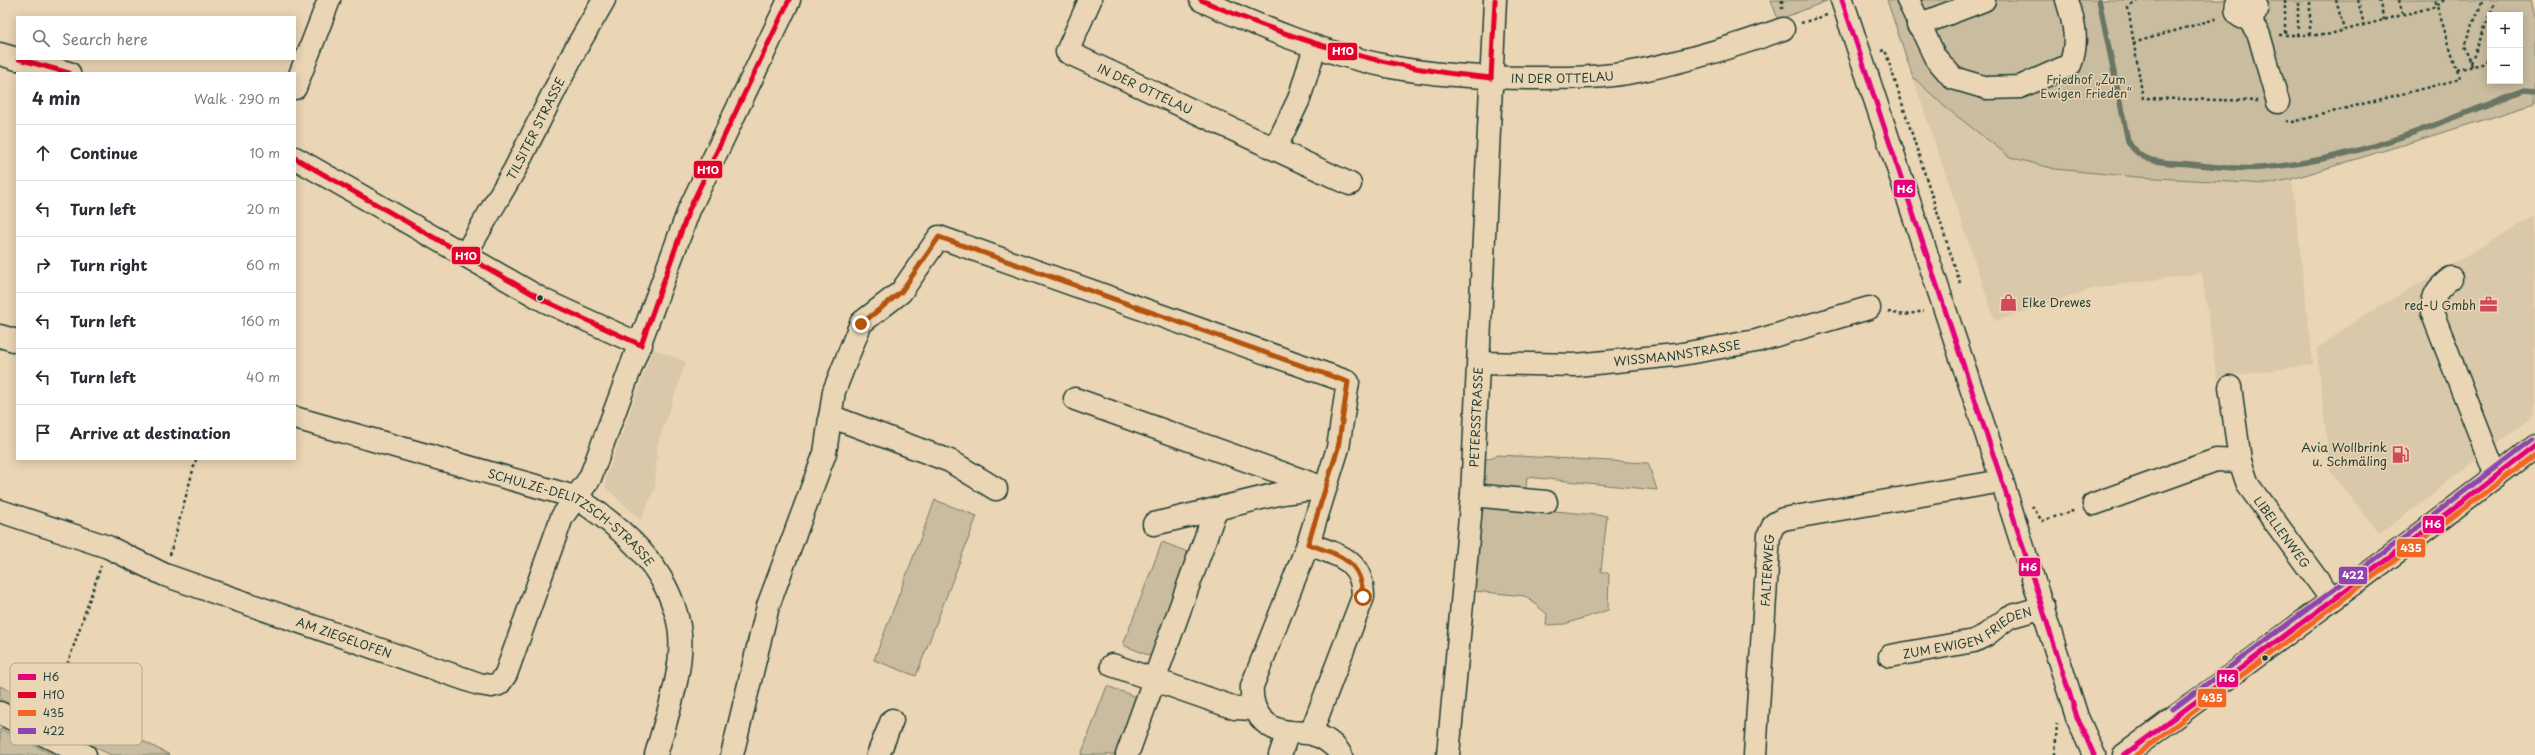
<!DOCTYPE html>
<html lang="en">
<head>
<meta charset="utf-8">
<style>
	:root { --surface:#fff; --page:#f7f7f7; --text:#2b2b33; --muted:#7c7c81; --line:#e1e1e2 }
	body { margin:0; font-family:"Playpen Sans",sans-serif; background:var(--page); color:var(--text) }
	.controls { position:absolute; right:12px; top:12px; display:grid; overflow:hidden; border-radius:0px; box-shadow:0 2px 10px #0003 }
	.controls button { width:36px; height:36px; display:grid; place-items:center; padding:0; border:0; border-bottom:1px solid var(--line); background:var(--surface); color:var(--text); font:20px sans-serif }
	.stop { position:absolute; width:12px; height:12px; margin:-9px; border:3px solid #b45309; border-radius:50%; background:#fff }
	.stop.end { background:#b45309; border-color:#fff; box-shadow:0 1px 4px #0008 }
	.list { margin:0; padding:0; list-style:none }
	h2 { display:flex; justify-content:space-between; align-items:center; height:52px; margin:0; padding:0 16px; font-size:17px }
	h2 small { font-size:13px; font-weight:400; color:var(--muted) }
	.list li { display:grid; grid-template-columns:26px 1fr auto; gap:12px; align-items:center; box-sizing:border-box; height:56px; padding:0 16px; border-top:1px solid var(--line) }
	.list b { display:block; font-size:15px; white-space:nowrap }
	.list em { font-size:13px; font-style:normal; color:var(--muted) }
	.icon { flex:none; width:22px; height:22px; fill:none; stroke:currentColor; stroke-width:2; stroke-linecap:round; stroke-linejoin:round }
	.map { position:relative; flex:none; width:2535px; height:755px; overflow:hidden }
	.search { position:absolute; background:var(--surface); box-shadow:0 2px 10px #0003; left:16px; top:16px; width:280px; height:44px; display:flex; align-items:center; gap:10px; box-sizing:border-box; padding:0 14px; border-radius:0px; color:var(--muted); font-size:15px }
	.panel { position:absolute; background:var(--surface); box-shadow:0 2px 10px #0003; left:16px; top:72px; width:280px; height:388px; border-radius:0px }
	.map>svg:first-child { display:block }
</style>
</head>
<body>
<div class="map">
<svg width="2535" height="755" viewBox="0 0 2535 755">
	<rect width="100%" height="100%" fill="#ead5b4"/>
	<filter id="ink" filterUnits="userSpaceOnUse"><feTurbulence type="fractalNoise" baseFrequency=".025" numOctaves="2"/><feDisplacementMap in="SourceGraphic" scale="8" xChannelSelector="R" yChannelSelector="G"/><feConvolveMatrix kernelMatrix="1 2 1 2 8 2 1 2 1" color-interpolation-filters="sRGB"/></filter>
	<g filter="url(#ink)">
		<g fill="#d9c8a9">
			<path d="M1913,77L1945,107L2010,157L2055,169L2137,177L2267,184L2292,179L2313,364L2217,378L2202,273L2095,288L1995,321Z"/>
			<path d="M2535,216V414L2380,534L2330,471L2317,349L2355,321Z"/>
			<path d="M653,349L686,362L657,445L655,488L641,520L606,488V478Z"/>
		</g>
		<g fill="#c9bc9f" stroke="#747c6a" fill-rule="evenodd">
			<path d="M1771,0H1829L1778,20Z"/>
			<path d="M1887,0H2531L2535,17V104L2292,179L2268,184L2137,177L2055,169L2010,157L1945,107L1913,77ZM2490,15H2520V81H2490Z"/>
			<path d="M1498,455L1648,463L1657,490L1527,477L1524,508L1607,516L1601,571L1609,574L1608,610L1565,624L1546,625L1547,614L1525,596L1474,591L1484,460Z"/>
			<path d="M935,500L977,516L916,676L874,660Z"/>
			<path d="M1162,542L1193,554L1153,657L1123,645Z"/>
			<path d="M0,686L42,707L50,693L170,755H111L0,700Z"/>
			<path d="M1107,686L1139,698L1117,755H1081Z"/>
			<path d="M0,729L50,753L54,755H0Z"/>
		</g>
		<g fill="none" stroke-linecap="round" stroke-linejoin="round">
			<path stroke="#6a7564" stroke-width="5.5" d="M2099,0L2128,141C2141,165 2164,162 2189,164C2212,166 2237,170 2261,168C2352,161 2440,124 2524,90L2535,91"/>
			<defs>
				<g id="minor">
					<path id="s1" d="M1090,0L1067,52L1350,184"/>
					<path id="s2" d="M1201,0C1262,28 1325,54 1391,67C1439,76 1487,78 1535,78C1569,78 1605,78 1638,71C1686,61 1736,46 1783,29"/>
					<path d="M1842,0L2002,481L2077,717L2094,755"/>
					<path d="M1908,0L1935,57L1953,78L1987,88L2020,87L2070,65C2079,43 2074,22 2067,0"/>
					<path d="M2239,0C2229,16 2249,26 2257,10L2253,0"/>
					<path d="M2249,19L2259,35L2278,102"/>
					<path d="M1918,25L1984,0"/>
					<path d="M0,54L17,59"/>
					<path d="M19,59L69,73"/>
					<path d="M295,88L329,0"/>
					<path d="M1275,149L1299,99L1315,47"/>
					<path d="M295,158L545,301L641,345"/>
					<path id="s3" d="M465,255L515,169L575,50L604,0"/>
					<path d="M2451,278C2438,288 2432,295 2432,312L2496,476"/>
					<path d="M0,336L17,341"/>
					<path id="s4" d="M1479,363L1576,365L1676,355L1756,341L1869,308"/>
					<path id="s5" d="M2230,387L2240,461L2248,485L2332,600"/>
					<path d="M1075,399L1324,488"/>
					<path d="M830,416L950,461L996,489"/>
					<path id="s6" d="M295,418L575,497C623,528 668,567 679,626C686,665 666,718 656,755"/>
					<path d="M1472,495L1546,502"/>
					<path d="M2094,504L2216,460L2240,461"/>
					<path id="s7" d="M0,511L108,547L165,575L479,684L491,686L499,684L506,674L562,517L590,478L689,210L789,0"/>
					<path d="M1154,524L1282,493L1321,488"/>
					<path d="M1308,544C1338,555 1363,559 1363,597L1311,733"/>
					<path id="s8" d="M1890,656L1974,641L1986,635L2009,617L2043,607"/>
					<path d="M1112,665L1235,708L1254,709"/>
					<path d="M732,755L768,606L825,453L834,391L861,323L901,292L939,237L1348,382L1338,448L1308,544L1252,686C1250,711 1264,730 1290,732C1297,733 1305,732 1312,734C1324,737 1334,744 1341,755"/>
					<path d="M878,755L892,720"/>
					<path d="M1127,755L1216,509"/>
					<path d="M1280,755L1288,732"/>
					<path id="s9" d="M1448,755L1472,495L1495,0"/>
					<path id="s10" d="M1755,755L1769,535L1774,524L1783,519L2002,481"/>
				</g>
				<g id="major">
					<path d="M0,713L85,755"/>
					<path d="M2124,755L2413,540L2535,446"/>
				</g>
			</defs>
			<use href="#minor" stroke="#1f3d34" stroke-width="25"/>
			<use href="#major" stroke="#1f3d34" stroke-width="25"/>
			<g stroke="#1f3d34" stroke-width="2.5" stroke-dasharray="3 3" stroke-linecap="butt">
				<path d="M1782,0V9"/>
				<path d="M2138,0L2128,8L2143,98L2258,101"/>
				<path d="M2285,0V35"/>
				<path d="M2336,0L2344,30"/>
				<path d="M2358,0L2364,25"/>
				<path d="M2379,0L2384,20"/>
				<path d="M2399,0L2403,15"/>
				<path d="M2504,15L2505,14"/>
				<path d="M1801,23L1827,15"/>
				<path d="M2279,35H2326L2437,6L2444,0"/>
				<path d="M2298,35V0"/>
				<path d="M2310,35V0"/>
				<path d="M2133,43L2219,18"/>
				<path d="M1881,51L1885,50L1960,283"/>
				<path d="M2471,63L2494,4"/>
				<path d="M2472,66L2464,46L2483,0"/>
				<path d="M2457,70L2486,63L2490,51"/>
				<path d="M2286,121L2293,122L2460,79L2435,0"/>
				<path d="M1888,312L1904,315L1924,311"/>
				<path d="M2032,506L2042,521L2076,510"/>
				<path d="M170,555L196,459"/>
				<path d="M50,715L101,566"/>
				<path d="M2055,755L2057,723"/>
			</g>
			<use href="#minor" stroke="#ead5b4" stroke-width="22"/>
			<use href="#major" stroke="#ead5b4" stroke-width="22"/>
			<defs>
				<g id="bus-1">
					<path d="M1842,0L2002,481L2077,717L2094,755"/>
					<path d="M2124,755L2413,540L2535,446"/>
				</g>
				<g id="bus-2">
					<path d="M1201,0C1297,42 1386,69 1491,78"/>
					<path d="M19,59L69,73"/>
					<path d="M1491,78L1495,0"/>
					<path d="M295,158L545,301L641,345"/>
					<path d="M641,345L689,210L789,0"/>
				</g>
				<path id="bus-3" d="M2136,755L2535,455"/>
				<path id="bus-4" d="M2173,709L2409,534L2531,440"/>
			</defs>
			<use href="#bus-1" stroke="#ead5b4" stroke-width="8"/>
			<use href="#bus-2" stroke="#ead5b4" stroke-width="8"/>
			<use href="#bus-3" stroke="#ead5b4" stroke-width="8"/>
			<use href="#bus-4" stroke="#ead5b4" stroke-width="8"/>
			<use href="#bus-1" stroke="#e5007d" stroke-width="5"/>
			<use href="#bus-2" stroke="#e4002b" stroke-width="5"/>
			<use href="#bus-3" stroke="#f26522" stroke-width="5"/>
			<use href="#bus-4" stroke="#8e44ad" stroke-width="5"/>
		</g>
	</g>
	<g fill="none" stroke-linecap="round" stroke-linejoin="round" filter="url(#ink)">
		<path stroke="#b45309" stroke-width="5" d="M861,324L901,292L939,237L1348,382L1338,448L1308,544C1338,555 1362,559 1363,597"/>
	</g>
	<defs>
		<symbol id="shop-bare" viewBox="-9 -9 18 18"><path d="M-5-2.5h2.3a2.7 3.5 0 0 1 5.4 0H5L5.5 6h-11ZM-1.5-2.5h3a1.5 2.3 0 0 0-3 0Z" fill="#d1495b" stroke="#ead5b4" stroke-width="2.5" paint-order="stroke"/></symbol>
		<symbol id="office-bare" viewBox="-9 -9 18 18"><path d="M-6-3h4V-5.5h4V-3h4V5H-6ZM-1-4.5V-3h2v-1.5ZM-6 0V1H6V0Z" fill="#d1495b" stroke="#ead5b4" stroke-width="2.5" paint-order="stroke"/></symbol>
		<symbol id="fuel-bare" viewBox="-9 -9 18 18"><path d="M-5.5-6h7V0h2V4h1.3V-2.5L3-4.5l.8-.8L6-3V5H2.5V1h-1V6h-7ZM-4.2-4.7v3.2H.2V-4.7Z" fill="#d1495b" stroke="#ead5b4" stroke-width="2.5" paint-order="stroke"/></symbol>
	</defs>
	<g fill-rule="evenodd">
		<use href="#shop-bare" x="1996" y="290" width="25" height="25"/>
		<use href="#office-bare" x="2476" y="292" width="25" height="25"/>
		<use href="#fuel-bare" x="2388" y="442" width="25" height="25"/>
	</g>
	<g fill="#1f3d34" stroke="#ead5b4" stroke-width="1.5">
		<circle cx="540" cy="298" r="3.5"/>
		<circle cx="2265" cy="658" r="3.5"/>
	</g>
	<g text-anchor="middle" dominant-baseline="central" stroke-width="3" stroke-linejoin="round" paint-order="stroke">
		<g font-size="12" fill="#1f3d34" stroke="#ead5b4">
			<text stroke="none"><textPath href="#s2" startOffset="374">IN DER OTTELAU</textPath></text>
			<text stroke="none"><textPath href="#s1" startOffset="143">IN DER OTTELAU</textPath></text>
			<text stroke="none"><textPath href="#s3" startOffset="145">TILSITER STRASSE</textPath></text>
			<text stroke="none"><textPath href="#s4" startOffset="199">WISSMANNSTRASSE</textPath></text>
			<text stroke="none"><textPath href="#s9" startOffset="339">PETERSSTRASSE</textPath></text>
			<text stroke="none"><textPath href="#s6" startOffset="297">SCHULZE-DELITZSCH-STRASSE</textPath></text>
			<text stroke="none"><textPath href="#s5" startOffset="158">LIBELLENWEG</textPath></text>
			<text stroke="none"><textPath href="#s10" startOffset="185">FALTERWEG</textPath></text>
			<text stroke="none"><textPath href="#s8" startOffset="82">ZUM EWIGEN FRIEDEN</textPath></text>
			<text stroke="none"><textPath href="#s7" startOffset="367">AM ZIEGELOFEN</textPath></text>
		</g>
		<g font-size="12" fill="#304a3f" stroke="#ead5b4">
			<text x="2086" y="79">Friedhof „Zum<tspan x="2086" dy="14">Ewigen Frieden“</tspan></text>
		</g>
		<g font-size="12" fill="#1f3d34" stroke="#ead5b4" text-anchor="end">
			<text x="2022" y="302" text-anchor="start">Elke Drewes</text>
			<text x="2476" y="305">red-U Gmbh</text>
			<text x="2387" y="447">Avia Wollbrink<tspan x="2387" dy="14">u. Schmäling</tspan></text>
		</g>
	</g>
	<rect x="10" y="663" width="132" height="82" rx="6" fill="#ead5b4" stroke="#ada78e" stroke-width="1"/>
	<rect x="18" y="674" width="18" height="6" fill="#e5007d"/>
	<rect x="18" y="692" width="18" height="6" fill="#e4002b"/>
	<rect x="18" y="710" width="18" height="6" fill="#f26522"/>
	<rect x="18" y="728" width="18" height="6" fill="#8e44ad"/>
	<g font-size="11" fill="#1f3d34">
		<text x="43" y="681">H6</text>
		<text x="43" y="699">H10</text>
		<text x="43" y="717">435</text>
		<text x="43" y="735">422</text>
	</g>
	<g stroke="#ead5b4" stroke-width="1.5">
		<rect x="1327" y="42" width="31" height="19" rx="4" fill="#e4002b"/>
		<rect x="693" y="160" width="30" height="19" rx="4" fill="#e4002b"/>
		<rect x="1893" y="179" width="23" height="19" rx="4" fill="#e5007d"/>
		<rect x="451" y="246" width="30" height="19" rx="4" fill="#e4002b"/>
		<rect x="2422" y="515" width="23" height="19" rx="4" fill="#e5007d"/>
		<rect x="2396" y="538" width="30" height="20" rx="4" fill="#f26522"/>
		<rect x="2018" y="557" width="23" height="20" rx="4" fill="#e5007d"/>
		<rect x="2338" y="566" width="30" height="19" rx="4" fill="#8e44ad"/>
		<rect x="2216" y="669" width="23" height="19" rx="4" fill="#e5007d"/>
		<rect x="2197" y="688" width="30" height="20" rx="4" fill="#f26522"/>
	</g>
	<g font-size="11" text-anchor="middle" font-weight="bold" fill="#fff">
		<text x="1343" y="55">H10</text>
		<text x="708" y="174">H10</text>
		<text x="1905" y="193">H6</text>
		<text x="466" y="260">H10</text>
		<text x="2433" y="528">H6</text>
		<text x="2411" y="552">435</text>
		<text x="2029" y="571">H6</text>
		<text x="2353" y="579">422</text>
		<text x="2227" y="682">H6</text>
		<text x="2212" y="702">435</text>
	</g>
</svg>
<div class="controls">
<button>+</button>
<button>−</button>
</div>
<div class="stop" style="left:1363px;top:597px"></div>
<div class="stop end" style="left:861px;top:324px"></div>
<div class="search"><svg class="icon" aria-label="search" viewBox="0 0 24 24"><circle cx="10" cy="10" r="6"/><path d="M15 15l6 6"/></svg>Search here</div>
<section class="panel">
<h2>4 min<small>Walk · 290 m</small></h2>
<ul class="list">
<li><svg class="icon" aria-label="ahead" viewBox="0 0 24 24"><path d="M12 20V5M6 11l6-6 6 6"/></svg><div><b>Continue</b></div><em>10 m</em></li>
<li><svg class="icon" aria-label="left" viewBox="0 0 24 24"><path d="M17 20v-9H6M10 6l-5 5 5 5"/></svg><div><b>Turn left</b></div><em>20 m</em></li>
<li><svg class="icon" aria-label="right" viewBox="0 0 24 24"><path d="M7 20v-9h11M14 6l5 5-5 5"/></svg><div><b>Turn right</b></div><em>60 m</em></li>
<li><svg class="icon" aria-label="left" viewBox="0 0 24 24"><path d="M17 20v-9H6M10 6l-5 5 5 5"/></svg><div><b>Turn left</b></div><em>160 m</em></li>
<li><svg class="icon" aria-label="left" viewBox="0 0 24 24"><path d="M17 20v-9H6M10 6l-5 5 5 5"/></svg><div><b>Turn left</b></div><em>40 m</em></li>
<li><svg class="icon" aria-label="arrive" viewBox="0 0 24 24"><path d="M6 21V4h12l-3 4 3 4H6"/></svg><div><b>Arrive at destination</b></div></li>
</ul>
</section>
</div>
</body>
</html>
